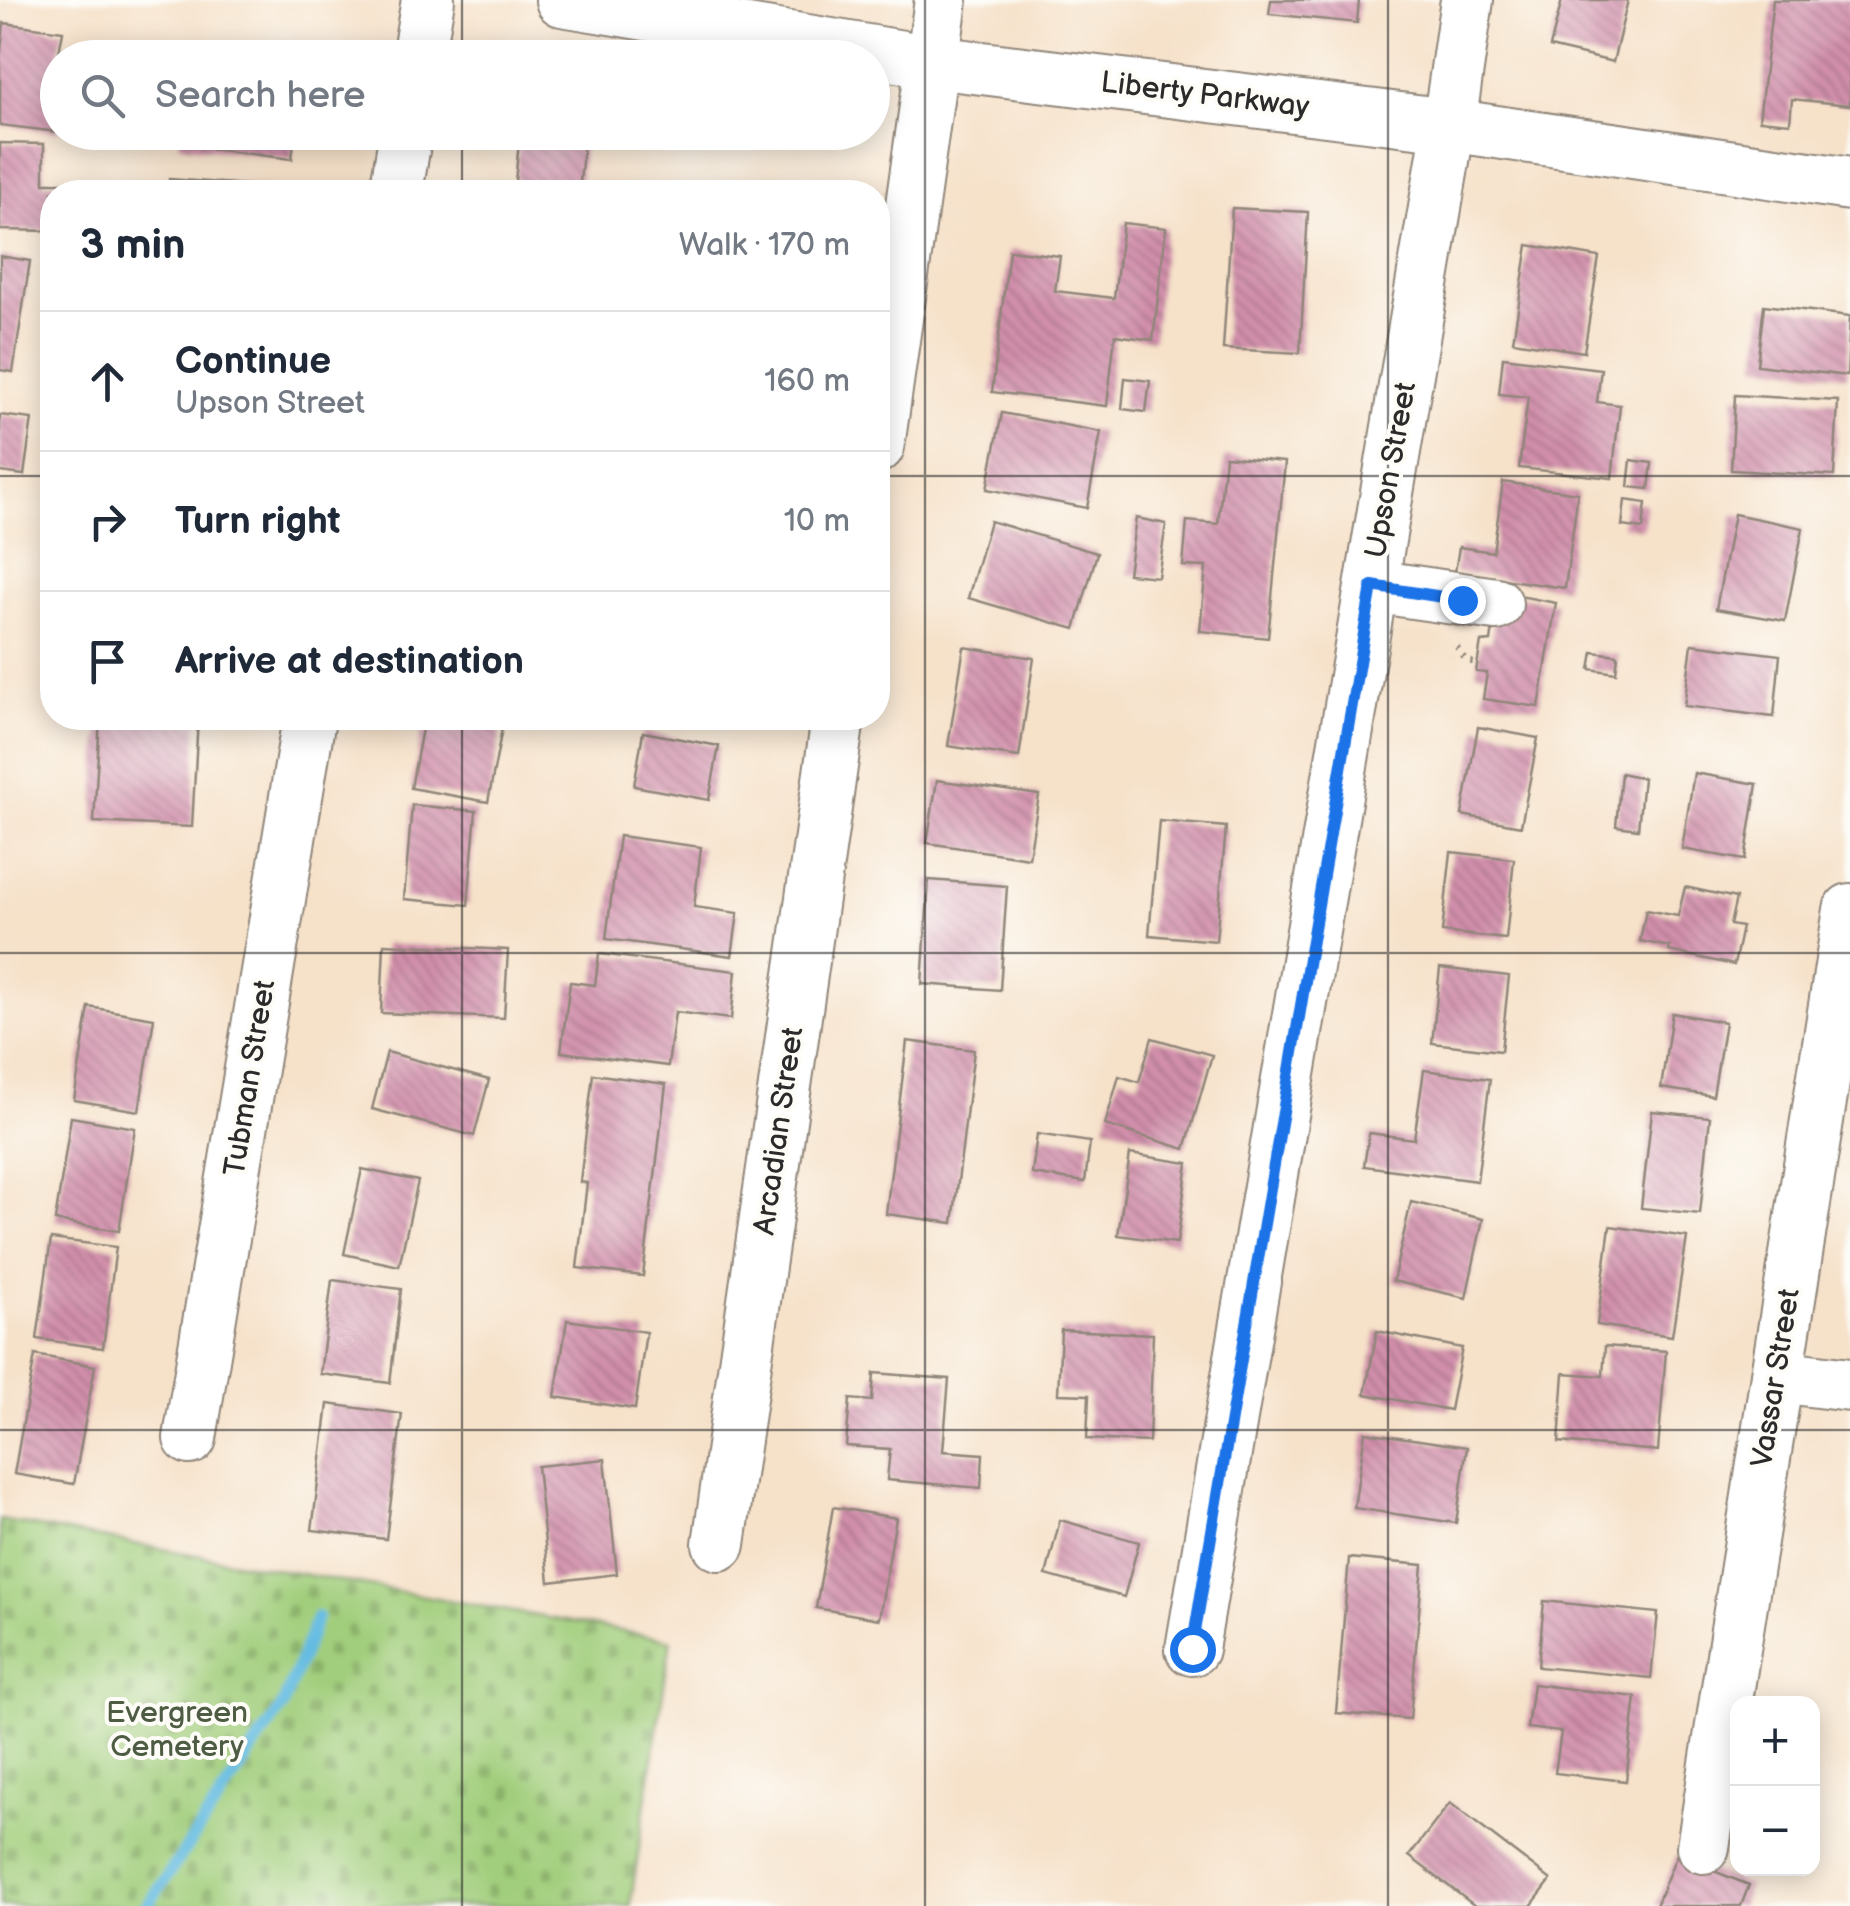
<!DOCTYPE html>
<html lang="en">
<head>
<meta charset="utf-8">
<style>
	:root { --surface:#fff; --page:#f6f6f7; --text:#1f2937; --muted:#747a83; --line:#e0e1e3 }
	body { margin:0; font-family:"Balsamiq Sans",sans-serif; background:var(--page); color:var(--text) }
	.controls { position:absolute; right:30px; bottom:30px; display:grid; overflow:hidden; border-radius:20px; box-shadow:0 5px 25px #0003 }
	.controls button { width:90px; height:90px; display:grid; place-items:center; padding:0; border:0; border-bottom:2px solid var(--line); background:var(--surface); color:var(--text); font:50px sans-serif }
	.stop { position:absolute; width:30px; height:30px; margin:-22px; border:8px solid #1a73e8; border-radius:50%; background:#fff }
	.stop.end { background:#1a73e8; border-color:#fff; box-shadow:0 2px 10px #0008 }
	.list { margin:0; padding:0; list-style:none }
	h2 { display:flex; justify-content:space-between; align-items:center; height:130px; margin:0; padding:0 40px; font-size:42px }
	h2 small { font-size:32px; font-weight:400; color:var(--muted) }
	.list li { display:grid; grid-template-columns:65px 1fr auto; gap:30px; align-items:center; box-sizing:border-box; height:140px; padding:0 40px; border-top:2px solid var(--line) }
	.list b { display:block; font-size:38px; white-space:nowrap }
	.list p { margin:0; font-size:32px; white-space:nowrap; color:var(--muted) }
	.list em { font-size:32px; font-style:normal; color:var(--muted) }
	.icon { flex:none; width:55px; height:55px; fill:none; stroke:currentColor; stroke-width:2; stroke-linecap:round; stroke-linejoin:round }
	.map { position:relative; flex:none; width:1850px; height:1906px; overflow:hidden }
	.search { position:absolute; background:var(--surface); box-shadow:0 5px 25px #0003; left:40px; top:40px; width:850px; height:110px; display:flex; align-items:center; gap:25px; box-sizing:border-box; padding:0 35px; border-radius:55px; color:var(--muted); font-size:38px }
	.panel { position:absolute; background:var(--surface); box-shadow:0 5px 25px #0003; left:40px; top:180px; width:850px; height:550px; border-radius:40px }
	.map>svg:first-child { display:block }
</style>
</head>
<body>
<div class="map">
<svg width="1850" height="1906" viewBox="0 0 1850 1906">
	<defs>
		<pattern id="cemetery-stones" width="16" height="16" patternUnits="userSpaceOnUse" patternTransform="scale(2.5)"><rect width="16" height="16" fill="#a1ce7c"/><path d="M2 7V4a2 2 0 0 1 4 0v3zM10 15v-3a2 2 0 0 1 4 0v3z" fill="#8bb16b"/></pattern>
		<pattern id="building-back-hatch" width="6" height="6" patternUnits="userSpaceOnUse" patternTransform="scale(2.5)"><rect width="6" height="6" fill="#d18fab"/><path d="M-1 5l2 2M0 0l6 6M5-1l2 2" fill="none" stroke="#aa758b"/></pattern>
	</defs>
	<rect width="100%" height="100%" fill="#fdfcf7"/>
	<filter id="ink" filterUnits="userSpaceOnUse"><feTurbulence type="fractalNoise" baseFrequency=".01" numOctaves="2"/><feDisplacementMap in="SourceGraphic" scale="20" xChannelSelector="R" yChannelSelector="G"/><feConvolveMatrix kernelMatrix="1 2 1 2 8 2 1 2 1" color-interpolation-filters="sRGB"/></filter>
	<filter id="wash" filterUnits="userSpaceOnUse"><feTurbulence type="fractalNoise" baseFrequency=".0048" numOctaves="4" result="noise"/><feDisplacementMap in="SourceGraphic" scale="40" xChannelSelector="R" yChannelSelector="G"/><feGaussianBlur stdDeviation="2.25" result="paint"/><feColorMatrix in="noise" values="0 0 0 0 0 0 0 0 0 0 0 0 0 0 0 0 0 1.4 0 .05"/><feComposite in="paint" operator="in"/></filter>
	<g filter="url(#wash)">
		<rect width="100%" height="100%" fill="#f6e1c9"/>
		<path fill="url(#cemetery-stones)" stroke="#667c54" stroke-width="2.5" d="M0,1520L671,1640L630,1906H0Z"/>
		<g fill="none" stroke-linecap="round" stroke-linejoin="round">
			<path stroke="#65bce2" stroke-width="12" d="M147,1906L282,1707L317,1617"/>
		</g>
		<g id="blocks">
			<g fill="url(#building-back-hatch)">
				<path d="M1271,0H1359L1357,23L1269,14Z"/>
				<path d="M1562,0H1628L1613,62L1550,47Z"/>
				<path d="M1773,0H1850V105L1792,99L1790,123L1759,120Z"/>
				<path d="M4,23L63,31L58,58V132L0,125V59Z"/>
				<path d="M191,48L245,55L244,58H190Z"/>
				<path d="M180,132H295L292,159L179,145Z"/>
				<path d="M520,132H585L579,192H514Z"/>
				<path d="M0,143L44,144V183H76L75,192H52V231L0,230Z"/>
				<path d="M169,179L285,188L284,192H168Z"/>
				<path d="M733,180L800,190L799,192H731Z"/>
				<path d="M1232,208L1308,212L1300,353L1223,349Z"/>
				<path d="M1123,223L1166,228L1153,340L1115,335L1107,406L992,392L1009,250L1060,256L1055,291L1114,298Z"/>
				<path d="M1528,245L1599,257L1584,352L1513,341Z"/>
				<path d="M0,256L30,261L13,372L0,370Z"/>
				<path d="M1764,305L1850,316L1847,376L1757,365Z"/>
				<path d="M1503,357L1601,369L1597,402L1620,405L1612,478L1519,468L1528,397L1499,394Z"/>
				<path d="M1125,378L1150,381L1146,412L1122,409Z"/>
				<path d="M1735,395L1838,401L1834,476L1731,470Z"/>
				<path d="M1002,413L1101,432L1087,508L987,489Z"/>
				<path d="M0,415L32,419L24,475L0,472Z"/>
				<path d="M1225,456L1285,462L1268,638L1200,631L1206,567L1183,566L1187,521L1218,524Z"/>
				<path d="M1631,460L1652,463L1649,489L1628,487Z"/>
				<path d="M1503,482L1578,493L1565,588L1455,572L1459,547L1493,552Z"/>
				<path d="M1625,500L1646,503L1643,529L1622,526Z"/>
				<path d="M1734,514L1803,528L1785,621L1716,609Z"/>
				<path d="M1136,518L1166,524L1158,577L1128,574Z"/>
				<path d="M990,521L1097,553L1075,629L968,598Z"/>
				<path d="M1498,592L1556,603L1539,707L1483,699L1487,673L1476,672L1481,642L1491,641Z"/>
				<path d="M1692,644L1780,655L1774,717L1684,706Z"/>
				<path d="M964,647L1034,658L1019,757L948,746Z"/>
				<path d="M1593,652L1618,655L1616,673L1590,669Z"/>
				<path d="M100,718H198L192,827L94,822Z"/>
				<path d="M424,718H504L488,802L411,788Z"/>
				<path d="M1478,727L1538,738L1521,826L1462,815Z"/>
				<path d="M643,732L719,746L709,800L634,786Z"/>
				<path d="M1621,773L1643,778L1638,829L1616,826Z"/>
				<path d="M1694,773L1757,784L1745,860L1682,849Z"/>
				<path d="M937,780L1039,795L1029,858L927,843Z"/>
				<path d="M412,805L476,811L468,905L404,899Z"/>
				<path d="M1159,821L1226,827L1216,941L1149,935Z"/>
				<path d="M619,836L701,847L694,907L738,913L732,956L606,939Z"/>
				<path d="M1451,852L1514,859L1506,939L1442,932Z"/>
				<path d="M929,880L1007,886L1000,990L922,984Z"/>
				<path d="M1685,887L1736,898L1730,925L1742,927L1734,965L1669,951L1670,947L1640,941L1646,910L1678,916Z"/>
				<path d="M384,944L508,950L504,1018L381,1013Z"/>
				<path d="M599,954L736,971L731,1019L675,1012L668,1066L561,1052L570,982L595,985Z"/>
				<path d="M1440,968L1509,976L1501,1051L1432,1043Z"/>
				<path d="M89,1007L154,1018L139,1111L74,1100Z"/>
				<path d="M1672,1013L1725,1022L1713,1096L1661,1088Z"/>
				<path d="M1152,1038L1212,1055L1185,1149L1105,1125L1119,1076L1139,1082Z"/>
				<path d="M907,1041L974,1050L953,1223L886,1214Z"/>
				<path d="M387,1052L489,1080L474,1136L372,1109Z"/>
				<path d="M1424,1070L1490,1079L1477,1181L1364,1166L1369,1133L1414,1139Z"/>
				<path d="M593,1074L666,1084L643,1276L577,1268L587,1183L580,1182Z"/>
				<path d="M1652,1111L1710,1117L1700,1214L1641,1208Z"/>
				<path d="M71,1117L135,1128L119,1231L55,1221Z"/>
				<path d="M1037,1134L1090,1142L1085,1182L1032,1174Z"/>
				<path d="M1130,1154L1188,1163L1177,1243L1118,1235Z"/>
				<path d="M362,1169L418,1181L399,1266L344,1254Z"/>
				<path d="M1411,1202L1483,1219L1466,1298L1393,1281Z"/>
				<path d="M1610,1226L1687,1237L1672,1336L1597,1325Z"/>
				<path d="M51,1239L116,1247L103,1348L37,1339Z"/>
				<path d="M332,1280L401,1289L390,1383L320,1374Z"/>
				<path d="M567,1320L646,1332L635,1409L555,1397Z"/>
				<path d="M1061,1330L1153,1334L1149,1442L1087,1439L1089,1395L1058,1394Z"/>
				<path d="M1377,1331L1462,1348L1450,1410L1365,1394Z"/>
				<path d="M1605,1346L1666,1351L1658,1451L1559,1442L1564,1373L1603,1376Z"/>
				<path d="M35,1355L95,1366L74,1484L14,1474Z"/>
				<path d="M874,1373L949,1379L943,1451L983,1454L981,1488L887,1480L890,1449L846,1446L850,1399L872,1401Z"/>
				<path d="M328,1404L402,1414L386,1539L312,1530Z"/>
				<path d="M1365,1432L1467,1447L1456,1523L1354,1508Z"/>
				<path d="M605,1459L617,1574L549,1582L537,1466Z"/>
				<path d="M833,1507L896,1518L879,1619L816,1608Z"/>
				<path d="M1060,1520L1139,1542L1124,1597L1046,1575Z"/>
				<path d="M1349,1558L1423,1565L1410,1719L1336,1713Z"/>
				<path d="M1544,1601L1658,1613L1651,1678L1538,1667Z"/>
				<path d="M1533,1684L1636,1697L1626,1781L1555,1773L1561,1732L1527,1728Z"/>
				<path d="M1450,1803L1551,1880L1531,1906H1475L1409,1856Z"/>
				<path d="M1676,1856L1749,1885L1741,1906H1656Z"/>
			</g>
		</g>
	</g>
	<g filter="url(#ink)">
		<use href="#blocks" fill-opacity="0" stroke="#90867a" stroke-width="2.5"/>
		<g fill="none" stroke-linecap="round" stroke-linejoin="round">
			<defs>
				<g id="minor">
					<path d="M562,0L933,62L1449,125L1850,184"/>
					<path d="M418,58L428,0"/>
					<path d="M396,192L406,132"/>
					<path d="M878,446L941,0"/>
					<path d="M1372,586L1496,604"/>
					<path d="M1777,1376L1850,1385"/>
					<path d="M190,1438L309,718"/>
					<path d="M719,1544L838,718"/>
					<path d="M1192,1649L1449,125L1467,0"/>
					<path d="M1703,1847L1850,910"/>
				</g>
			</defs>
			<use href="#minor" stroke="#90867a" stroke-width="56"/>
			<path stroke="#90867a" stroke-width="6" stroke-dasharray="2.5 8" stroke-linecap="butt" d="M1457,647L1466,661L1478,663"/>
			<use href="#minor" stroke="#fff" stroke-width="52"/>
		</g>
	</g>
	<g fill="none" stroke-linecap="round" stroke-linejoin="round" filter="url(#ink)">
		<path stroke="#1a73e8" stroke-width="12" d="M1192,1649L1372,586L1462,600"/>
	</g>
	<path fill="none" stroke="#2b2b2b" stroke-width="2.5" stroke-opacity="0.55" d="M462,0V58M925,0V1906M1388,0V1906M462,132V192M0,476H52M878,476H1850M462,718V1906M0,953H1850M0,1430H1850"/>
	<g text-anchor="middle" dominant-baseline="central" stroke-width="8" stroke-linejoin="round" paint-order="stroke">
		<g font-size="30" fill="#2b2b2b" stroke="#fdfcf7">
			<text transform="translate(1205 95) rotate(7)">Liberty Parkway</text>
			<text transform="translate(1391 470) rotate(-80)">Upson Street</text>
			<text transform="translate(250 1078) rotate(-81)">Tubman Street</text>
			<text transform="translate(779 1131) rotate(-82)">Arcadian Street</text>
			<text transform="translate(1776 1378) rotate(-81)">Vassar Street</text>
		</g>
		<g font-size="30" fill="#4e5c43" stroke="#fdfcf7">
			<text x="177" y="1713">Evergreen<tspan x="177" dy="34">Cemetery</tspan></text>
		</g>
	</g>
</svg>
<div class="controls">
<button>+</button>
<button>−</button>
</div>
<div class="stop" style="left:1192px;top:1649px"></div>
<div class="stop end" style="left:1462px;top:600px"></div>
<div class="search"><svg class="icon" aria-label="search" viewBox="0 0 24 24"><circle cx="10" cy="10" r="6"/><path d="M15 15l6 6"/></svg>Search here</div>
<section class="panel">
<h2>3 min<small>Walk · 170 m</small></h2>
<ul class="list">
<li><svg class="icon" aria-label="ahead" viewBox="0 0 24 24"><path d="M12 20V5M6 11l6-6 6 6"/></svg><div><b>Continue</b><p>Upson Street</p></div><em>160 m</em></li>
<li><svg class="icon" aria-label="right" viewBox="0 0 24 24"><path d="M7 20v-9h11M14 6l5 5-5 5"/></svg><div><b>Turn right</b></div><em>10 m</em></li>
<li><svg class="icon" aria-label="arrive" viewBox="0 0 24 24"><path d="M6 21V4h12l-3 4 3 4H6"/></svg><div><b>Arrive at destination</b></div></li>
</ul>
</section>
</div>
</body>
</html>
